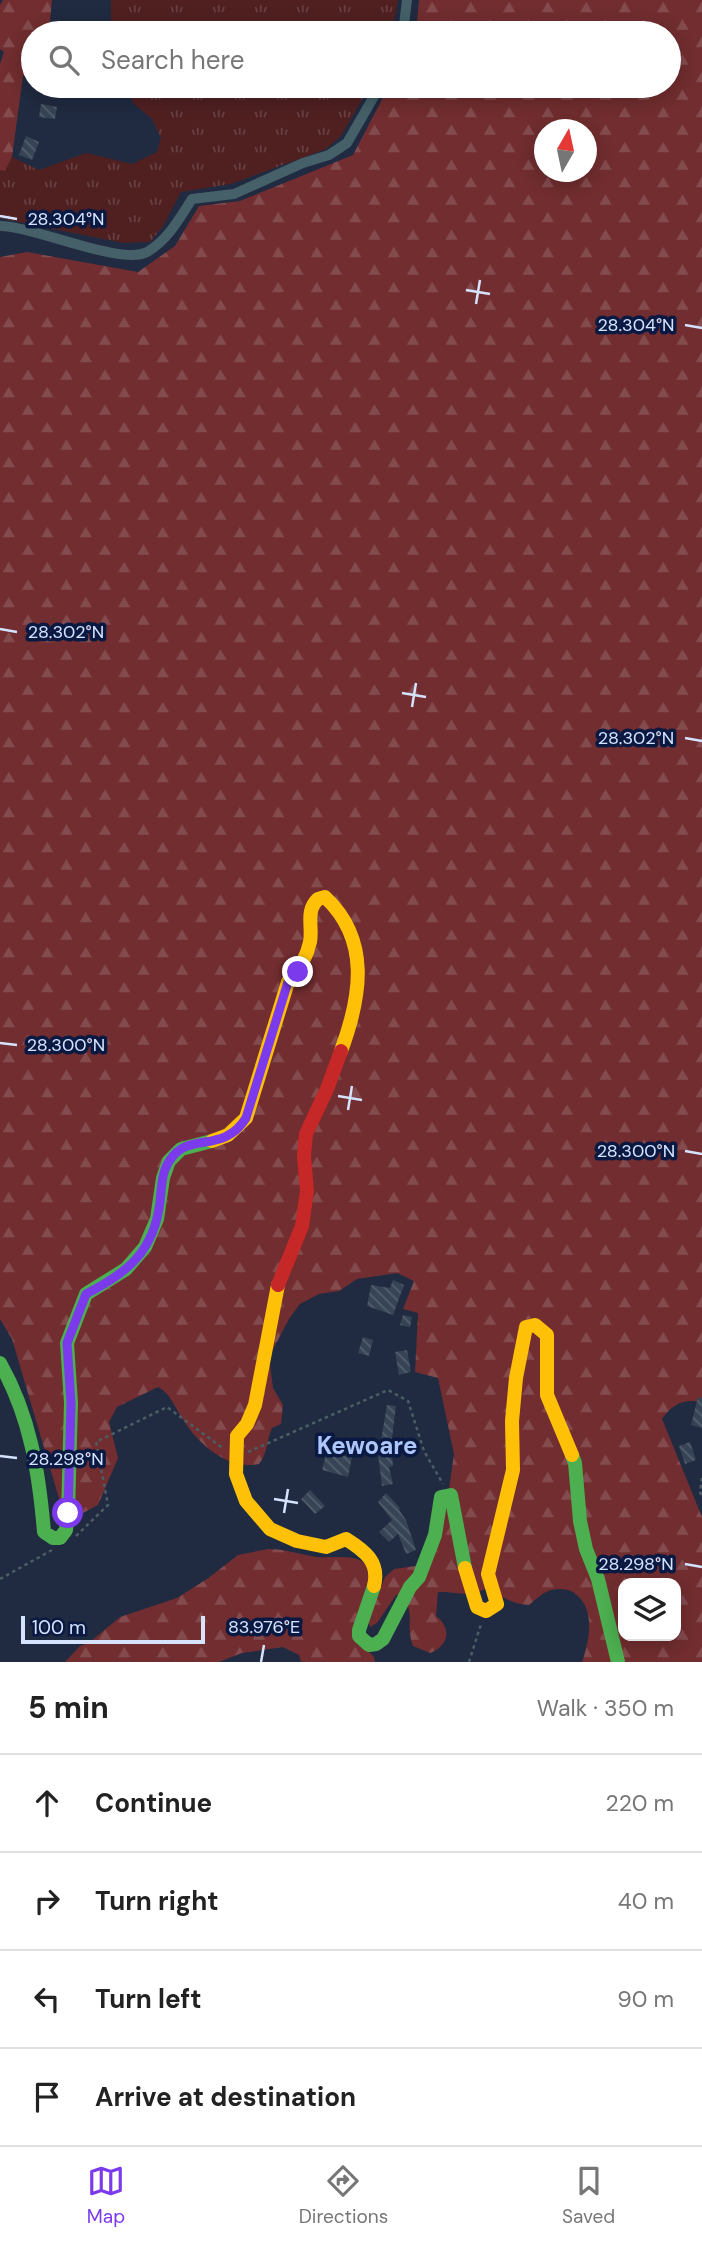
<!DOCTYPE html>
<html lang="en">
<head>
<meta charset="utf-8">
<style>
	:root { --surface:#fff; --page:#f2f2f2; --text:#222; --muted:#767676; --line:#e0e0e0; --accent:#7c3aed }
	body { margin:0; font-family:"DM Sans",sans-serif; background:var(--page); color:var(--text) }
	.controls { position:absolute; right:21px; bottom:21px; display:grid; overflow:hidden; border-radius:14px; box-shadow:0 4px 18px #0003 }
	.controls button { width:63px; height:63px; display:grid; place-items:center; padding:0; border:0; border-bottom:2px solid var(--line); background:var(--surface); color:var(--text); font:35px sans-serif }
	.compass { position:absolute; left:534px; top:119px; width:63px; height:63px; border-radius:50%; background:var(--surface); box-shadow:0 4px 18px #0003; rotate:9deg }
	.scale { position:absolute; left:21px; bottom:18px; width:184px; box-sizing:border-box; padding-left:7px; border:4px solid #d5e3fe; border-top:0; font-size:19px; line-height:24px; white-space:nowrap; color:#d5e3fe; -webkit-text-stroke:5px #0a1942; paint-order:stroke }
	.stop { position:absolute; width:21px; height:21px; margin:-16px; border:5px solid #7c3aed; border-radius:50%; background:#fff }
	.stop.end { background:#7c3aed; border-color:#fff; box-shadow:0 2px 7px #0008 }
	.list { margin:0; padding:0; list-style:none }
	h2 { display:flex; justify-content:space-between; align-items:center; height:91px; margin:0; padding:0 28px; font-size:30px }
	h2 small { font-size:23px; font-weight:400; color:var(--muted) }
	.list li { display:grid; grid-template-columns:46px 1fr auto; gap:21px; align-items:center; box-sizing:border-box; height:98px; padding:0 28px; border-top:2px solid var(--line) }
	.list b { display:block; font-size:26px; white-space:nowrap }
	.list em { font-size:23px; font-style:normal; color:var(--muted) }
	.icon { flex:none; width:38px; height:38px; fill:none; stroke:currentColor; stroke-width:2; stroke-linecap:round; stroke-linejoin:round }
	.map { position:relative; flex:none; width:702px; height:1662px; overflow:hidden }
	.search { position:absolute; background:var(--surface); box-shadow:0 4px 18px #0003; left:21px; right:21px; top:21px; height:77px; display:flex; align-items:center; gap:18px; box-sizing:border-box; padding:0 24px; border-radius:38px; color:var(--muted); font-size:26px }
	.sheet { height:483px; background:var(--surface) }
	nav { display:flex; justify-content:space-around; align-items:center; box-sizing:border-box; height:98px; border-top:2px solid var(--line); background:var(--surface); font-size:19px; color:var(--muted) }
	nav a { display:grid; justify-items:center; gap:4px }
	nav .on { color:var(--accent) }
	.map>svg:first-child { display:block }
</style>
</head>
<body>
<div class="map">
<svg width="702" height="1662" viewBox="0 0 702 1662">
	<defs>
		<pattern id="grass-tufts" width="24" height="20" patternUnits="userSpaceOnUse" patternTransform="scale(1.75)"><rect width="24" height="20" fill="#502021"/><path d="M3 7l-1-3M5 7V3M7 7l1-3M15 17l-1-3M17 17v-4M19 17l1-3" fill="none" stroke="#684042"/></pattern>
		<pattern id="forest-firs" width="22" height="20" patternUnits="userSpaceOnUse" patternTransform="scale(1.75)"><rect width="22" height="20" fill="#712d2f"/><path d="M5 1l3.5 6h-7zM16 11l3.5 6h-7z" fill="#844b4e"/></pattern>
		<pattern id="building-back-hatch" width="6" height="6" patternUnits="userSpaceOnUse" patternTransform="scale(1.75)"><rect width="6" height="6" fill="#374455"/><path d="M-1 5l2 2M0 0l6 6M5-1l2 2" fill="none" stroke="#535f6e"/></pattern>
	</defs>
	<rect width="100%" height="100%" fill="#202a40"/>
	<g fill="url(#grass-tufts)">
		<path d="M111,0H398L392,33H111Z"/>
		<path d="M128,86H370L341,136L326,149L231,184L181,192L163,226L150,242L123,243L0,218V170H5L12,157L39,170L86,153L132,164L157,152L161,138L152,119L133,103Z"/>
	</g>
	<g fill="url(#forest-firs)" fill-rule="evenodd">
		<path d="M3,0H52L50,21L45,33H33V57L23,76L12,157L5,171L0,170V64L4,52L0,49V5Z"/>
		<path d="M419,0H702V1403C686,1397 671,1405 662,1419L702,1517V1662H582C590,1639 596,1607 573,1592C566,1588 554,1588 546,1592C540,1595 534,1601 529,1605C508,1604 502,1594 485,1589C469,1598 456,1591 438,1592L436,1616C452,1628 449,1646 430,1653L413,1646C405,1626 416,1613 402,1595H396L377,1623L370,1627L368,1619L385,1577L394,1569L423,1565L449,1489L454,1454L438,1378L415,1372L418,1313L403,1309L414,1281L397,1273L357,1279L339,1291L319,1294L300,1304L289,1319L269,1357L273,1388L283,1405L281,1424L272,1428C266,1441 268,1453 259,1464C228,1471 197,1443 182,1418C174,1406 171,1394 158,1387L117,1407L109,1422L118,1458L98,1505L66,1522L12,1339L0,1319V257L27,252L138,272L175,246L199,206L240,201L353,155L389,86H669V33H416ZM544,130H586V172H544ZM623,1583H676V1636H623Z"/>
		<path d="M268,1549C285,1549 299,1554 316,1557C333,1559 371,1550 370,1578C369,1597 353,1614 353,1635L374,1657L375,1662H301L299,1655L283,1647L242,1653L219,1662H65L80,1646L89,1643L120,1617L177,1598L207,1579L238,1555Z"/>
	</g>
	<g fill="url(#building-back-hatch)">
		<path d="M41,104L57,107L55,119L39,117Z"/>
		<path d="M26,136L39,142L32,160L19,155Z"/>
		<path d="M393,1280L404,1285L393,1315L367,1306L371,1285L390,1288Z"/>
		<path d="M403,1315L412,1317L410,1327L400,1325Z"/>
		<path d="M363,1337L373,1340L369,1356L358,1353Z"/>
		<path d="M407,1350L411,1372L399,1375L395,1352Z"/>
		<path d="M698,1397L702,1398V1428L691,1425Z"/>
		<path d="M387,1405L396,1406L391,1446L393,1466L389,1467L393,1484L382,1486L377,1447L380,1446Z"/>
		<path d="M690,1442L696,1460L685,1464L679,1446Z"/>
		<path d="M327,1451L352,1457L348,1477L322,1470Z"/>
		<path d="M310,1490L325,1506L315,1514L301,1499Z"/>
		<path d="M386,1493L400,1508L399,1510L406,1520L416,1550L406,1554L398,1534L389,1542L379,1532L392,1520L378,1502Z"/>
	</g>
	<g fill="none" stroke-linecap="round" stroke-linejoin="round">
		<g stroke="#4a5e66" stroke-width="2.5" stroke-dasharray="3.5 3.5" stroke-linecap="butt">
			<path d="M248,1452L388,1390L408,1401L424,1451L443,1484"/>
			<path d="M702,1478L700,1492L702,1497"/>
			<path d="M76,1536L108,1505L96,1442L167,1407L224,1449"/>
			<path d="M0,1579L52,1550"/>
			<path d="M469,1662L481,1624"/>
		</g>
		<g stroke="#456068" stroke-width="10">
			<path d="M403,33L407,0"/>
			<path d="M0,226C34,226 121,266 147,252C168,240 179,219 192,199L234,194L303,163L329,155L347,143L380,86"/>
		</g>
		<g stroke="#4caf50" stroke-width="14">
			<path d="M0,1363C30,1416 39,1472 44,1532L53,1538H60L66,1530L68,1513L71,1403L67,1343L86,1294L126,1269L145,1247L157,1219L163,1178L169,1161L181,1149L212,1141"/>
			<path d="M572,1455L575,1463L580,1521L586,1549L598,1579L618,1662"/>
			<path d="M374,1586L359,1630V1636L369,1645L376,1644L383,1639L410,1587L419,1577L435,1535L441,1497L451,1495L465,1568"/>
		</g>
		<g stroke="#ffc107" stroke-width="14">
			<path d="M212,1141L228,1135L246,1118L288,982C298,971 307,957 310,942C313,927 305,911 318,899L325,897C371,940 361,997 341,1051"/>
			<path d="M278,1285L255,1405L247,1424L237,1436L236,1474L246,1501L270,1529L297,1541L326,1547L346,1539C365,1551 380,1562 374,1586"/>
			<path d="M465,1568L477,1607L486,1611L497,1604L488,1574L513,1470L512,1421L516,1378L526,1327L535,1325L547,1335V1395L572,1455"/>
		</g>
		<path stroke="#c62828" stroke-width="14" d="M278,1285L302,1226L307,1191L304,1156L306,1134L327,1089L341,1051"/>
	</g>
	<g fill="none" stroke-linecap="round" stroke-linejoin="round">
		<path stroke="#7c3aed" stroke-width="9" d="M68,1513L71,1403L67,1343L86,1294C127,1273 154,1252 160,1202C162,1185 161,1170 173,1156C192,1133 224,1153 246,1118L288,982L298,972"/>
	</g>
	<path fill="none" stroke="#d5e3fe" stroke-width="2.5" d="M0,216L17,219M466,290L490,294M476,304L480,280M685,325L702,328M0,629L17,632M402,693L426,697M412,707L416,683M685,738L702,741M0,1043L17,1045M338,1096L362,1100M348,1110L352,1086M685,1151L702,1154M0,1456L17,1458M274,1499L298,1503M284,1513L288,1489M685,1564L702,1567M261,1662L264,1645"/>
	<g text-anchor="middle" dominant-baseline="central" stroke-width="7" stroke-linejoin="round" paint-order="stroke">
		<g font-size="24" font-weight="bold" fill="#adc6fb" stroke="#0a1942">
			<text x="367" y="1445">Kewoare</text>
		</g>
	</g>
	<g font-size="18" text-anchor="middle" fill="#d5e3fe" stroke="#0a1942" stroke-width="7" stroke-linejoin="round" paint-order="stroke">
		<text x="66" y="225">28.304°N</text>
		<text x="636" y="331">28.304°N</text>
		<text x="66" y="638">28.302°N</text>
		<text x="636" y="744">28.302°N</text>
		<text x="66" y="1051">28.300°N</text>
		<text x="636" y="1157">28.300°N</text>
		<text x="66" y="1465">28.298°N</text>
		<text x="636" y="1570">28.298°N</text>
		<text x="264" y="1633">83.976°E</text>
	</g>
</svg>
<div class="controls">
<button><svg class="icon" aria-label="layers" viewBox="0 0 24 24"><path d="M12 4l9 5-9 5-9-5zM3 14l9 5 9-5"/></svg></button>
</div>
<svg class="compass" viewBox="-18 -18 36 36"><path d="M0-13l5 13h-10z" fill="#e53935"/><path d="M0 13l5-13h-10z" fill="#767676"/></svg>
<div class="scale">100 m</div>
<div class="stop" style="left:68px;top:1513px"></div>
<div class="stop end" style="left:298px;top:972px"></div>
<div class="search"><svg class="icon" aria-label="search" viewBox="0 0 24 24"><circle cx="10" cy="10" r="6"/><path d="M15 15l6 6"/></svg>Search here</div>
</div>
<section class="sheet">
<h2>5 min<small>Walk · 350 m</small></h2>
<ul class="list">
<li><svg class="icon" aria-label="ahead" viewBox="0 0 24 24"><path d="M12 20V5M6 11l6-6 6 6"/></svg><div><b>Continue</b></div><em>220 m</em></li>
<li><svg class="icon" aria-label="right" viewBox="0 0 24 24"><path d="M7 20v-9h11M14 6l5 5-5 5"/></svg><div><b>Turn right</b></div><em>40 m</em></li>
<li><svg class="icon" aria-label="left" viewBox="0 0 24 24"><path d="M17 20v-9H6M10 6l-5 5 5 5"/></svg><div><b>Turn left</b></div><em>90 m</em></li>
<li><svg class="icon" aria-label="arrive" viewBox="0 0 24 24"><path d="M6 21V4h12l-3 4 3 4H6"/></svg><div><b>Arrive at destination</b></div></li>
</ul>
</section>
<nav>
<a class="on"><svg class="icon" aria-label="map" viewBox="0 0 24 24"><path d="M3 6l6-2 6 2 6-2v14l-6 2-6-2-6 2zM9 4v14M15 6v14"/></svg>Map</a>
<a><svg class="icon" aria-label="directions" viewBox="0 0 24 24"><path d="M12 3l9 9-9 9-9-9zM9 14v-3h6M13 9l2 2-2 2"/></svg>Directions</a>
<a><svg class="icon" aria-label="saved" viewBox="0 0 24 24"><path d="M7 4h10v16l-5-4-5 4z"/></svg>Saved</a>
</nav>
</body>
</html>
